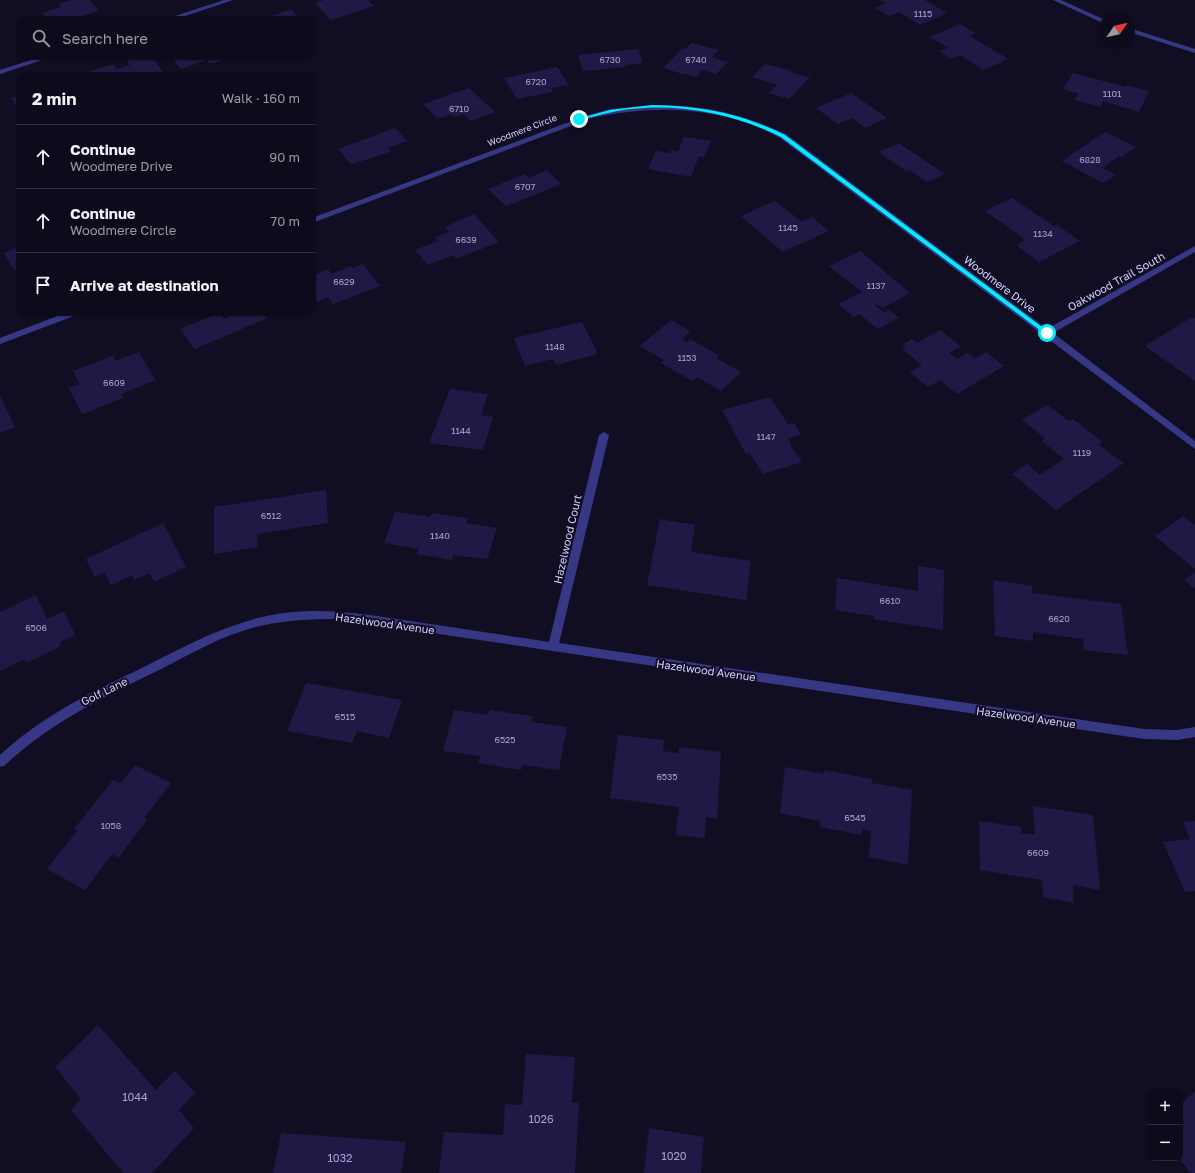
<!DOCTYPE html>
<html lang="en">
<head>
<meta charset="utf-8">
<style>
	:root { --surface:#0d0a1b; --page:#161324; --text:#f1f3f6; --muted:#9a9aa3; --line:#2d2b3a }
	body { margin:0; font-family:"Golos Text",sans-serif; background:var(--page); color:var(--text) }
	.controls { position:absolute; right:12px; bottom:12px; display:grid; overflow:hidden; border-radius:8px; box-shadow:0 1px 3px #0004 }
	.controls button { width:36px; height:36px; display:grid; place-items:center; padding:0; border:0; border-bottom:1px solid var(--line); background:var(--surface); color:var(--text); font:20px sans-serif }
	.compass { position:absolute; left:1099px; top:12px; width:36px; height:36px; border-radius:50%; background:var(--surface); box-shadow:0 1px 3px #0004; rotate:56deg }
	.stop { position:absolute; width:12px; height:12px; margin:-9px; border:3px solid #00eefc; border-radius:50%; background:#fff }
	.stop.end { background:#00eefc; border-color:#fff; box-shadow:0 1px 4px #0008 }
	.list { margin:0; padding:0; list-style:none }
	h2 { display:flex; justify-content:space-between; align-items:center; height:52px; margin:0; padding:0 16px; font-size:17px }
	h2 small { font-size:13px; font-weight:400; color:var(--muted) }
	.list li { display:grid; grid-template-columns:26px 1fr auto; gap:12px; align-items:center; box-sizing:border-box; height:64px; padding:0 16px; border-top:1px solid var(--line) }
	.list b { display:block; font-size:15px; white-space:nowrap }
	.list p { margin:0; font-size:13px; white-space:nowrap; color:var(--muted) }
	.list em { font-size:13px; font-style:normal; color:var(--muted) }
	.icon { flex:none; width:22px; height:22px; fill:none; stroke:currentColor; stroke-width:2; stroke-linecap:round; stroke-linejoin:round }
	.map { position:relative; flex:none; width:1195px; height:1173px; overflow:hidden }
	.search { position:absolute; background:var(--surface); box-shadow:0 1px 3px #0004; left:16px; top:16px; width:300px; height:44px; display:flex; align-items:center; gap:10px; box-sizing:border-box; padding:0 14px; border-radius:12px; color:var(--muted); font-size:15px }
	.panel { position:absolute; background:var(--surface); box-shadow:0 1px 3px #0004; left:16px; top:72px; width:300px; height:244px; border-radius:12px }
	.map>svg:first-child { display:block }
</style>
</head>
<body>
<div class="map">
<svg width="1195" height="1173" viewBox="0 0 1195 1173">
	<rect width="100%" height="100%" fill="#110e24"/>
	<g fill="#201946">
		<path d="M72,0H90L99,11L70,20L68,18L63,20H47L42,13L61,7L59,4Z"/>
		<path d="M324,0H368L374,6L331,20L315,3Z"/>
		<path d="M880,0H925L947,13L920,25L899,12L889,16L875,8L886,3Z"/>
		<path d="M291,9L301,20H252L261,17L263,19Z"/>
		<path d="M960,24L975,33L970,36L1008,59L984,70L960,55L951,59L940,51L948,48L930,37Z"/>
		<path d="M692,43L718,50L712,57L728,62L716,74L702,70L696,77L687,74L686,75L663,68L683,48L686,49Z"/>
		<path d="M638,49L643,63L625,65V67L583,71L578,55Z"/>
		<path d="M139,56H151L166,76H90L88,72L114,64L117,69L130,65L127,60Z"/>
		<path d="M170,56H221L222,58L221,61L214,63H210L207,60L181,69Z"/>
		<path d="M765,64L790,70L789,71L796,74L810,77L789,99L769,93L777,85L752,77Z"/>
		<path d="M557,67L569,85L551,88L553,92L517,99L504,78Z"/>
		<path d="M1073,73L1126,87L1127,85L1149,91L1139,112L1103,101L1100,107L1075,100L1079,94L1063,89Z"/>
		<path d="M469,88L495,112L471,121L464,114L454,117L451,114L438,119L423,104Z"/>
		<path d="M851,93L887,118L865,128L852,118L838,124L816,108Z"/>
		<path d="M20,96V113L11,98Z"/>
		<path d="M395,128L407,141L388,148L391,151L375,157L351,164L338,149Z"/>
		<path d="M1105,132L1136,147L1122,157L1119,156L1102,168L1116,175L1103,183L1062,161Z"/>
		<path d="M684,137L711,141L704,157L699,156L691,177L648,169L656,151L670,153L671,150L678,152Z"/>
		<path d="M899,143L945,174L927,182L909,170L906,171L879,152Z"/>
		<path d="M547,170L561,184L506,206L488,189L525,174L528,178Z"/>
		<path d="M1012,198L1054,226L1057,225L1080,241L1039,262L1016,245L1026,240L985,211Z"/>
		<path d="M775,201L802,222L812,217L829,231L783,252L741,216Z"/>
		<path d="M474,214L499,242L456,259L453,255L428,265L415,250L438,241L435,237L449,232L445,227Z"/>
		<path d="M20,246V268L14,270L4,253Z"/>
		<path d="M860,251L910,293L882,308L877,304L875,305L884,313L889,310L899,318L878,329L859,314L854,317L838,304L862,292L829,266Z"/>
		<path d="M363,264L380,286L333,304L328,297L318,302L312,294V276L328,269L331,274L351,266L353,268Z"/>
		<path d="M232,312H263L268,318L194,349L180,329L220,313L224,319L230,316L228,313Z"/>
		<path d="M1192,317L1195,318V381L1145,346Z"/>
		<path d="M671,320L690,331L682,339L687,342L690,339L719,355L716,358L741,372L721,391L697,377L693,381L661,363L664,360L640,346Z"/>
		<path d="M582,322L598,354L556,365L553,359L525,366L514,338Z"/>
		<path d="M940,330L961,347L949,353L957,359L968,353L975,358L986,352L1004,366L957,394L940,380L928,387L910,372L922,365L903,350L906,348L902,345L912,339L917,343Z"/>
		<path d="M139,352L155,380L121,394L123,398L82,414L69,388L80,384L73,371L113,356L116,361Z"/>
		<path d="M450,389L488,394L481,415L493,417L483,450L429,443Z"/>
		<path d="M0,396L15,427L0,433Z"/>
		<path d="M770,397L788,424L794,423L801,435L788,438L791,443H789L802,462L763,474L750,453L746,454L722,410Z"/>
		<path d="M1047,405L1069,421L1073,419L1103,442L1099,445L1124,463L1056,510L1012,474L1027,464L1040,475L1064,459L1042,441L1045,438L1022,420Z"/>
		<path d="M326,490L328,523L257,534L258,547L214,554V507Z"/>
		<path d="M395,512L430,517L432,513L468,518L466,523L497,528L487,559L453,555L452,560L417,554L419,549L384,543Z"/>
		<path d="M1183,516L1195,525V569L1155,536Z"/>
		<path d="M660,519L695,525L691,552L751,561L746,600L647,585Z"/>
		<path d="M163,523L186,567L154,582L149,573L134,580L132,575L111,585L105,572L95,577L86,559Z"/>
		<path d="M918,566L944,570L943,630L874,619V616L835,610L837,578L918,591Z"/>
		<path d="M1195,572V589L1184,580Z"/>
		<path d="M993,580L1032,586V593L1121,604L1128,655L1084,650L1083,639L1033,632V641L995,636Z"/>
		<path d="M36,595L47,619L64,611L75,635L60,642L61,646L26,663L24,659L0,671V612Z"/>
		<path d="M306,683L402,700L389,738L357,731L352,743L287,731Z"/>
		<path d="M454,710L488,715L490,710L533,716L531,722L567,727L559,770L522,765L521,770L478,763L480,756L443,751Z"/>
		<path d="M618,735L664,740L663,751L679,753V747L721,752L717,819L706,817L705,838L676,835L679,807L610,798Z"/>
		<path d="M135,765L171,783L144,818L147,820L118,858L112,854L85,890L47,869L77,831L74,829L113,780L120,784Z"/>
		<path d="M785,767L824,774V770L872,779V783L912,790L908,865L869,857L871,831L862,829V835L820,827V821L780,813Z"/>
		<path d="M1033,806L1093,815L1100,890L1073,885L1074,903L1043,897L1042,880L980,870L979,821L1021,827V833L1035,835Z"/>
		<path d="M1195,821V891L1185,892L1163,842L1190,839L1183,822Z"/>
		<path d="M98,1025L156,1090L175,1071L195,1093L179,1110L194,1128L152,1173H123L71,1110L81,1099L55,1067Z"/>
		<path d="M526,1054L575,1057L572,1103H579L575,1173H439L444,1132L503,1135L505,1104L522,1105Z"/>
		<path d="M1195,1091V1173H1191L1178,1158H1180V1105Z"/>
		<path d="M649,1128L704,1137L701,1173H644Z"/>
		<path d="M281,1133L406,1142L401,1173H273Z"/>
	</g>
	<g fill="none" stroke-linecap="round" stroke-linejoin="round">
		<g fill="#373885" fill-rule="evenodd">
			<path d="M224,0H233L173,20H163Z"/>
			<path d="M1053,0H1061L1105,20V24Z"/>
			<path d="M1129,28L1195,49V53L1129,32Z"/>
			<path d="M44,56H54L0,74V70Z"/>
			<path d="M653,105C704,105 739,113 786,134L1047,329L1195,246V252L1053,333L1195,441V449L780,138C772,134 764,129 756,126C702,106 647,106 592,118L312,223V218L588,115L611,109Z"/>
			<path d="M68,312H80L79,314L0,344V338Z"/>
			<path d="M604,432L609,435L559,643L1144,729L1177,730L1195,727V737L1177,740L1144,739L338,619C312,619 285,620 260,626C225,634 194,652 163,668C106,696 51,722 4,766L0,767V755C40,718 87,694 136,671C176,651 215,629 258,618C313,604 362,614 417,622C461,629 505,635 549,642L599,435Z"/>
		</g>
	</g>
	<path fill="#00eefc" d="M652,105C701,106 740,113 785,135L1050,333L1045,334L781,137C735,114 682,103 630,109C613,111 596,116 579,120L577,119L610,110Z"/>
	<g text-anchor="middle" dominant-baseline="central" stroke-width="4" stroke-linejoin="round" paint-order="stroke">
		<g font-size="9" fill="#a7a3d1">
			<text x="923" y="13">1115</text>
			<text x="610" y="59">6730</text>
			<text x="696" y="59">6740</text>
			<text x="536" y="81">6720</text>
			<text x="1112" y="93">1101</text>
			<text x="459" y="108">6710</text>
			<text x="1090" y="159">6828</text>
			<text x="525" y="186">6707</text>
			<text x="788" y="227">1145</text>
			<text x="1043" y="233">1134</text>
			<text x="466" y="239">6639</text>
			<text x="344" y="281">6629</text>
			<text x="876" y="285">1137</text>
			<text x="555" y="346">1148</text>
			<text x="687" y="357">1153</text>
			<text x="114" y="382">6609</text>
			<text x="461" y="430">1144</text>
			<text x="766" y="436">1147</text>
			<text x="1082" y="452">1119</text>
			<text x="271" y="515">6512</text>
			<text x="440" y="535">1140</text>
			<text x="890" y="600">6610</text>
			<text x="1059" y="618">6620</text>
			<text x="36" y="627">6506</text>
			<text x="345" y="716">6515</text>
			<text x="505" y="739">6525</text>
			<text x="667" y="776">6535</text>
			<text x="855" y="817">6545</text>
			<text x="111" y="825">1058</text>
			<text x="1038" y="852">6609</text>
		</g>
		<g font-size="9" fill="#d4d1ff" stroke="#110e24">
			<text transform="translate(522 130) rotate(-21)">Woodmere Circle</text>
		</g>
		<g font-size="11" fill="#d4d1ff" stroke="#110e24">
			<text transform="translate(1116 281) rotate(-29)">Oakwood Trail South</text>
			<text transform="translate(1000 284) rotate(37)">Woodmere Drive</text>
			<text transform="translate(567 539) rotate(-77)">Hazelwood Court</text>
			<text transform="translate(385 623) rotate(8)">Hazelwood Avenue</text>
			<text transform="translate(706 670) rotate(8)">Hazelwood Avenue</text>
			<text transform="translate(104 691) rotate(-26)">Golf Lane</text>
			<text transform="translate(1026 717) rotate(8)">Hazelwood Avenue</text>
		</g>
		<g font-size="11" fill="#a7a3d1">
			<text x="135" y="1096">1044</text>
			<text x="541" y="1118">1026</text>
			<text x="674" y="1155">1020</text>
			<text x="340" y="1157">1032</text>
		</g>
	</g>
</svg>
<div class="controls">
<button>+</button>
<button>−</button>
</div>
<svg class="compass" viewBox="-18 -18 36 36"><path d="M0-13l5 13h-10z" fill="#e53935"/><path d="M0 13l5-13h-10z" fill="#9a9aa3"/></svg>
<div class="stop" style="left:1047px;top:333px"></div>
<div class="stop end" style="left:579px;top:119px"></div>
<div class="search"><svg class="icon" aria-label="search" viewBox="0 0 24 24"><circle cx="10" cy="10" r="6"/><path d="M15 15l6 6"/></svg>Search here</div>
<section class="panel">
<h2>2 min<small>Walk · 160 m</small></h2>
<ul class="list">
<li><svg class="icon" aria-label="ahead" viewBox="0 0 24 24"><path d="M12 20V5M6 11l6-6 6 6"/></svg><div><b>Continue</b><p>Woodmere Drive</p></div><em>90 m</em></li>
<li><svg class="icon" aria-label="ahead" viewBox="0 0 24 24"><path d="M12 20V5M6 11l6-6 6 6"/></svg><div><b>Continue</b><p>Woodmere Circle</p></div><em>70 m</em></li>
<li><svg class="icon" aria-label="arrive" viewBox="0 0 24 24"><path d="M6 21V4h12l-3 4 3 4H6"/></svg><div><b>Arrive at destination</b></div></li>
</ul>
</section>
</div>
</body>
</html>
